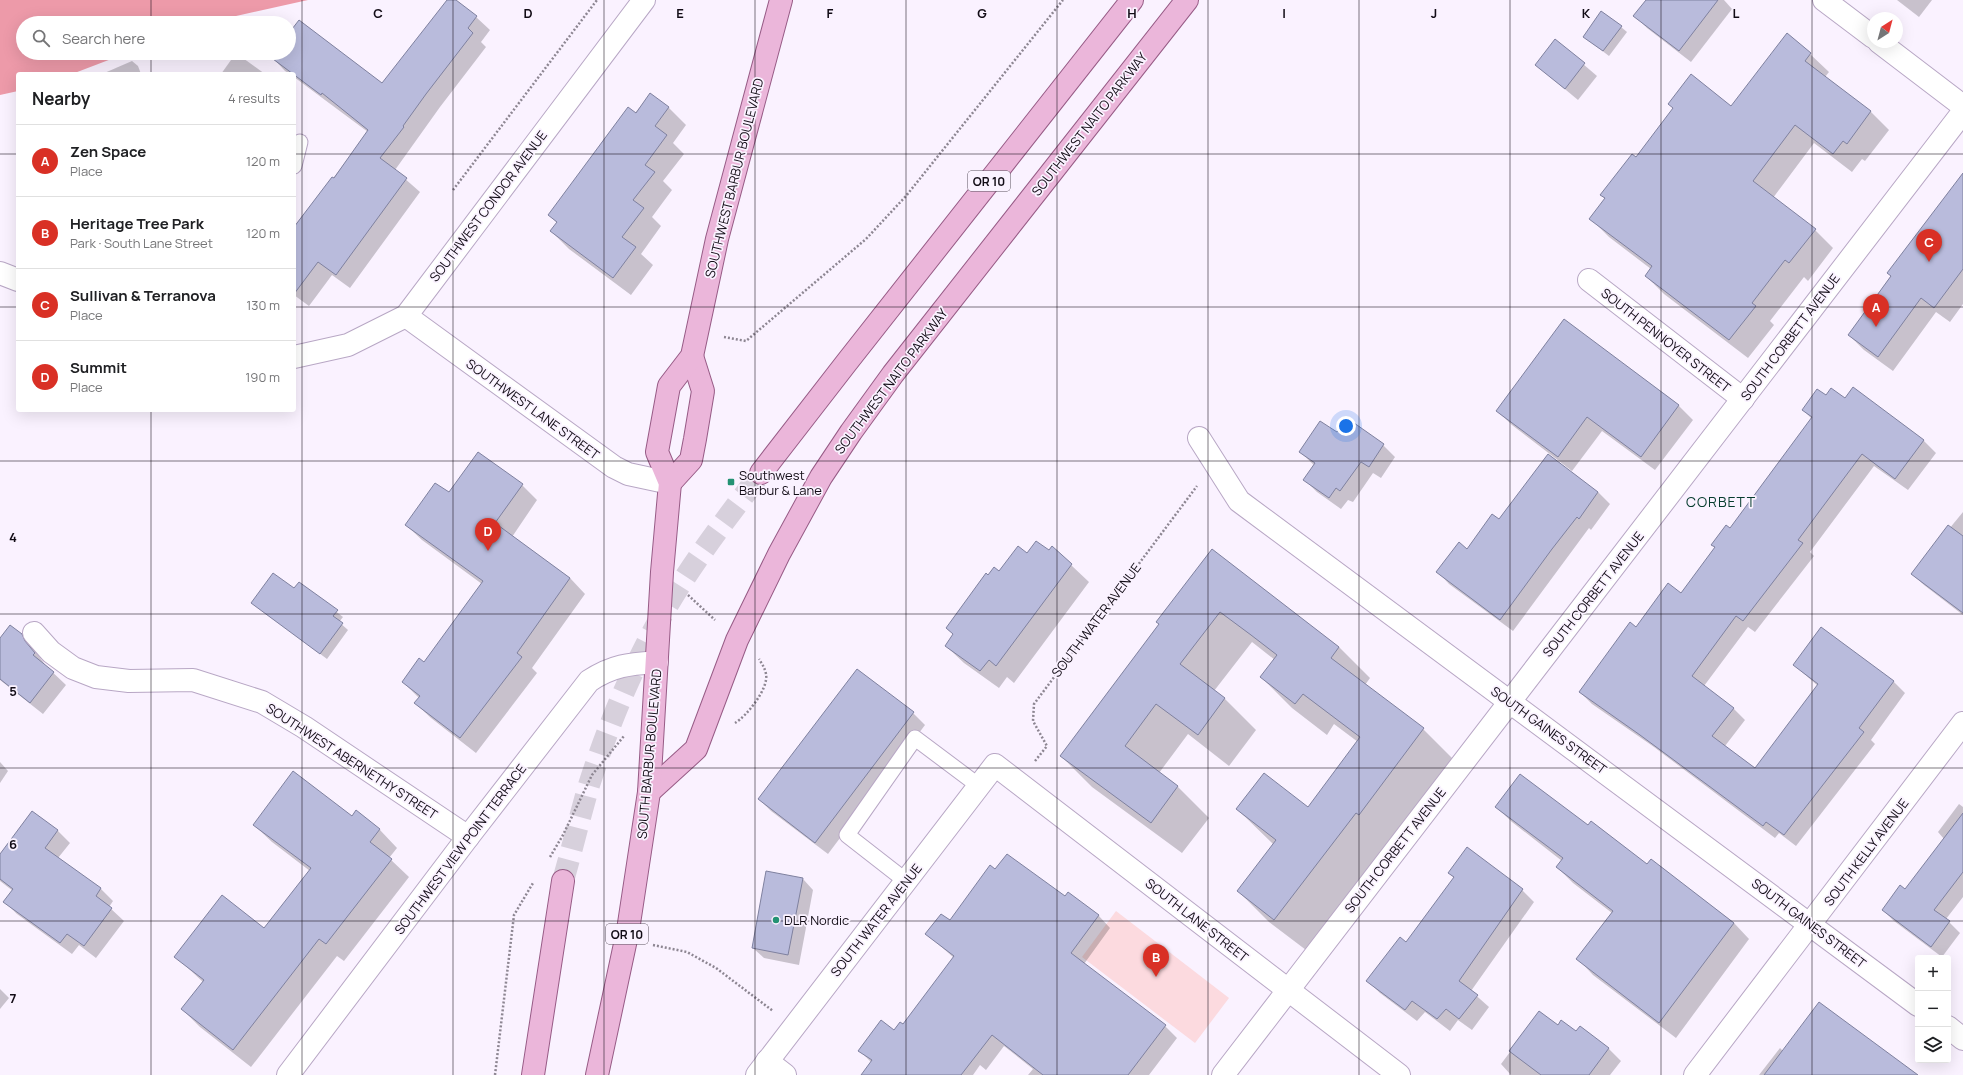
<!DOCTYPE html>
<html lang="en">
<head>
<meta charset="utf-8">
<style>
	:root { --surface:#fff; --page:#f6f6f6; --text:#202124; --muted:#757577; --line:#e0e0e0; --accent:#d93025 }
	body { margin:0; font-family:Manrope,sans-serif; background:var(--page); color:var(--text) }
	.controls { position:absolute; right:12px; bottom:12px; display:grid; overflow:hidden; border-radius:4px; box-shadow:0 4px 16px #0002 }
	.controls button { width:36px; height:36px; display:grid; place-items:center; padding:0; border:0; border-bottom:1px solid var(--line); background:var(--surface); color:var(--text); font:20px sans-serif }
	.compass { position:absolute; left:1867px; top:12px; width:36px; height:36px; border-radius:50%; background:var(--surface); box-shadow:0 4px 16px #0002; rotate:36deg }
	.you { position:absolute; left:1346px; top:426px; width:14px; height:14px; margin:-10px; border:3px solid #fff; border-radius:50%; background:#1a73e8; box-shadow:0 0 0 6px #1a73e833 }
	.badge { display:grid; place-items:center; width:26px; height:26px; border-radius:50%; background:var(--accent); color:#fff; font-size:13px; font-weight:700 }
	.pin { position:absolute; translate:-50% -33px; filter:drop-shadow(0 1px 2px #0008) }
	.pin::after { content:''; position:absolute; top:21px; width:14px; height:12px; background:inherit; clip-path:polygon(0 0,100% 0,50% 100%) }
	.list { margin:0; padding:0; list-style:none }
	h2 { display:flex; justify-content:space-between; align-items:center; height:52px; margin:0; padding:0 16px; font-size:17px }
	h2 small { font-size:13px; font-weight:400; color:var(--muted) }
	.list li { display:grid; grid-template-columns:26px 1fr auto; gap:12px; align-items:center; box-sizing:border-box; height:72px; padding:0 16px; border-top:1px solid var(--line) }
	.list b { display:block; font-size:15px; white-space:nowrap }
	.list p { margin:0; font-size:13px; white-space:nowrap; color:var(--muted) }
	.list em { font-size:13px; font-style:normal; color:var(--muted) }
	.icon { flex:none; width:22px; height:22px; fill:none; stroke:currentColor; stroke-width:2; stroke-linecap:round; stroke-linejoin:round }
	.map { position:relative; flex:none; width:1963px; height:1075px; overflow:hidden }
	.search { position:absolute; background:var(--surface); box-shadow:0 4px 16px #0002; left:16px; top:16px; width:280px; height:44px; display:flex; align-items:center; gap:10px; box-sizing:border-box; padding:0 14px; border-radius:22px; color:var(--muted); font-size:15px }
	.panel { position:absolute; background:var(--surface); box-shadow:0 4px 16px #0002; left:16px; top:72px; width:280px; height:340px; border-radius:4px }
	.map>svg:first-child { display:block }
</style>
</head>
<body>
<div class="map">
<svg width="1963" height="1075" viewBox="0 0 1963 1075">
	<rect width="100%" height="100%" fill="#faf2ff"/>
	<path fill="#fcdadf" d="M1116,911L1229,998L1195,1043L1082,957Z"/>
	<path fill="#ed9aa9" d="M0,0H308L205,23H23V53H127L72,74H18V91L0,95Z"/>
	<g fill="#0003">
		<path d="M448,0H455L476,17L490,30L481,42L486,47L440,107L395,170L420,192L350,288L332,275L309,306L294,295V230L368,132L294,77V74H290L285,71L272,57L275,53H289V35L382,85Z"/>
		<path d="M1647,0H1724L1732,9L1691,62L1647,28L1635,16Z"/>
		<path d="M1897,0H1932L1919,17Z"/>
		<path d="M1621,27L1627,32L1609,56L1584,37Z"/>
		<path d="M1555,40L1597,76L1578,100L1536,65Z"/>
		<path d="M236,53L265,74H221Z"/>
		<path d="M1810,54L1829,72L1825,77L1871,112L1889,130L1865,161L1862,159L1852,172L1814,143L1773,198L1815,230L1833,248L1808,281L1804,277L1770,321L1774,325L1748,358L1664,294L1646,276L1651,269L1609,237L1590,218L1605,199L1601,195L1636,158L1732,108Z"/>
		<path d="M132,61L138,66L141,74H102Z"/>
		<path d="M650,95L669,108L686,125L673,143L684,154L663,181L672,190L652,217L661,226L641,254L653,265L631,295L569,249L551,231L557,223L549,215Z"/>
		<path d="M1963,174V304L1950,322L1936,312L1893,371L1864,350L1849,335Z"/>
		<path d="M1565,321L1679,406L1693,420L1655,470L1602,431L1572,471L1512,425L1497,411Z"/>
		<path d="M1853,388L1924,441L1936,453L1908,490L1874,466L1810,552L1814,556L1755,632L1748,627L1704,686L1733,708L1745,720L1725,746L1755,769L1818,686L1794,665L1893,681L1905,693L1871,740L1875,744L1796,846L1779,833L1775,838L1654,747L1592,704L1580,692L1636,628L1681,594L1716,548L1712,545L1730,529L1812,419L1803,410L1826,397L1845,399Z"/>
		<path d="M1337,433L1383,445L1395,457L1381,478L1373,473L1353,502L1348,500L1341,509L1317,492L1305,480L1315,466L1300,452Z"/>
		<path d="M522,485L537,500L512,537L570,578L585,594L532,668L537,673L476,753L431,718L415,703L419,698L403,682L425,663L482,584L422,540L406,525L449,494Z"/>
		<path d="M1598,492L1610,504L1591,530L1589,528L1513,631L1449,584L1438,572L1467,550L1500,521Z"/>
		<path d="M1963,512V615L1924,585L1912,574Z"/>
		<path d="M1212,551L1339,647L1370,678L1365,685L1423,729L1454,760L1306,950L1269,922L1238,891L1274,845L1237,809L1308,808L1358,742L1334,724L1327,735L1292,708L1261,677L1275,660L1252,642L1214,691L1225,699L1256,730L1229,766L1188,734L1159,773L1178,787L1209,818L1182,853L1092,787L1061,756L1160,624Z"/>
		<path d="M1027,554L1071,565L1089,582L1014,683L1007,677L999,688L964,663L946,646L954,635L947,628L988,576L999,573Z"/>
		<path d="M300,584L343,617L339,622L348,630L327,659L252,603L295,590Z"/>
		<path d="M21,635L33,648L46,666L66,685L43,714L0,680V640Z"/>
		<path d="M857,670L913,713L925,725L828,854L771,811L759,799Z"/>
		<path d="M0,762L8,771L0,783Z"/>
		<path d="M1959,804L1963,807V897L1946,919L1960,933L1942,957L1894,921L1883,910L1906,890L1944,839L1938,832Z"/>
		<path d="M1496,807L1588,827L1648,865L1651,860L1734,923L1749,939L1676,1038L1593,975L1578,959L1612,913L1573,883L1557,867L1562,861L1512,822Z"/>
		<path d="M32,812L58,831L70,843L58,858L101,889L113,901L109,907L124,921L96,958L79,945L72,954L17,914L5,902L13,891L0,881V856Z"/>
		<path d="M356,812L380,830L397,848L389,858L409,877L344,961L337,956L251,1067L200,1027L182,1009L203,982L175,956L264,929L310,871L272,842L254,825L352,817Z"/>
		<path d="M1467,849L1522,890L1534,902L1471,991L1489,1007L1472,1030L1458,1020L1450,1031L1425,1012L1417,1021L1380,993L1368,981L1406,943L1454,878L1449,873Z"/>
		<path d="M996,870L1065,897L1068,893L1099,916L1110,928L1084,964L1165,1026L1177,1038L1149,1075H1028L1033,1069L1004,1046L986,1070L980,1065L973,1075H872L871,1062L860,1051L903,1025L954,958L927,934L950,922Z"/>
		<path d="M803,879L813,890L799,965L764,958L753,948Z"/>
		<path d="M0,989L9,998L0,1009Z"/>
		<path d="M1540,1012L1558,1026L1576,1032L1580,1027L1609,1049L1621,1061L1610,1075H1511L1501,1064Z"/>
		<path d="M1780,1048L1783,1051L1916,1075H1759Z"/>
	</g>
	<g fill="#b9bbdc" stroke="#7f819f">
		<path d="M447,0H456L477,16L468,28L473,33L426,94L403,126L404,127L380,158L407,178L336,275L318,262L294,294V227L332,177L334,178L368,130L322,93L321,95L265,53H289V33L299,20L382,83Z"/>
		<path d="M1646,0H1718L1679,51L1633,16Z"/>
		<path d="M1601,11L1622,26L1603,51L1583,37Z"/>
		<path d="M1787,33L1811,53L1805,61L1871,111L1847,144L1843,141L1833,154L1795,125L1753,181L1816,229L1789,263L1785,260L1752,303L1756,306L1729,340L1645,276L1652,266L1589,219L1605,198L1600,195L1632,154L1636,157L1673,108L1668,104L1691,74L1731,106Z"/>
		<path d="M1555,39L1585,63L1565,89L1535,65Z"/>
		<path d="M650,93L669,107L655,126L667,135L645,165L655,172L633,200L644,208L622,237L636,247L613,278L550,231L557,222L548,215L628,107L636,113Z"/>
		<path d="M1963,173V269L1934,308L1921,298L1878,357L1848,335L1891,276L1887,273Z"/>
		<path d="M1564,319L1679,405L1641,457L1587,417L1558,457L1496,411Z"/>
		<path d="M1853,387L1924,440L1895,479L1862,454L1798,540L1803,543L1743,621L1736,616L1692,676L1734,708L1712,736L1755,768L1818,684L1793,665L1821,627L1894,681L1859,728L1864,732L1784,835L1766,822L1763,826L1640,735L1579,692L1630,622L1636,627L1668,583L1681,593L1715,547L1711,545L1726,525L1730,528L1812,417L1802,410L1817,389L1826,395L1831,388L1845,398Z"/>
		<path d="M1347,418L1384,444L1369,467L1361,462L1340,491L1336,488L1329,498L1303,480L1315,463L1299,452L1320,421L1337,432Z"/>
		<path d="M478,452L523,484L495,523L570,578L517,653L522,657L460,738L414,703L420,696L402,682L419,658L424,662L483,581L405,525L435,483L449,492Z"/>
		<path d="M1548,454L1598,492L1579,519L1577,517L1552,549L1500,620L1436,572L1459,542L1467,549L1492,514L1499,519Z"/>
		<path d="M1948,525L1963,536V613L1911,574Z"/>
		<path d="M1036,541L1049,550L1052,546L1072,564L996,666L989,660L980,671L945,646L953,634L946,628L986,573L988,575L994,567L999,571L1018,546L1027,553Z"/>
		<path d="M1212,549L1339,647L1331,658L1424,728L1359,815L1356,813L1274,920L1237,891L1276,840L1236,809L1264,773L1308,807L1360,737L1303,694L1295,704L1260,677L1277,655L1251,635L1220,612L1180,664L1225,698L1198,735L1156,704L1125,746L1178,786L1151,823L1060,756L1159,624L1156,622Z"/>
		<path d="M273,573L294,588L299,582L338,610L333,616L343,623L320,654L251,603Z"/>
		<path d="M10,625L22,634L25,641L35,653L33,655L54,672L30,703L0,679V638Z"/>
		<path d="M857,669L914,712L815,843L758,799Z"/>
		<path d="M293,771L352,816L356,810L380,829L370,842L392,859L326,944L319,939L233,1050L181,1009L204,980L174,957L222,895L264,928L311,868L253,825Z"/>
		<path d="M1520,774L1588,825L1591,821L1647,864L1651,859L1734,923L1659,1023L1576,959L1613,911L1556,867L1563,858L1495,807Z"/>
		<path d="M32,811L58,830L45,848L101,888L96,896L112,908L84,946L67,934L60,943L3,902L13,889L0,879V854Z"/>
		<path d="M1963,813V872L1934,910L1950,921L1931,947L1882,910L1900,885L1905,889Z"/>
		<path d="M1467,847L1523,889L1459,981L1478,995L1459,1019L1446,1009L1437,1019L1412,1001L1405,1010L1366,981L1400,937L1406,942L1454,877L1448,873Z"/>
		<path d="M1007,854L1065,896L1068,892L1099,915L1071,953L1166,1025L1128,1075H1043L992,1035L961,1075H861L872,1060L858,1051L881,1020L894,1030L900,1022L903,1024L954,956L925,934L941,914L950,920L990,865L995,869Z"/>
		<path d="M766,871L803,878L788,955L752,948Z"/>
		<path d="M1819,1002L1918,1075H1764Z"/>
		<path d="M1539,1011L1558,1025L1561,1020L1576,1031L1580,1026L1609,1048L1589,1075H1541L1509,1051Z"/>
	</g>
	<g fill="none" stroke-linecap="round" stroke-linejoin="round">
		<path stroke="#d7d0dc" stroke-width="22" stroke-dasharray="22 11" stroke-linecap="butt" d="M563,881C572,849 580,816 589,785C608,726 632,668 662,615C691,564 726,519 761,473"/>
		<defs>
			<g id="lane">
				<path d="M294,166L300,142"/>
				<path d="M906,881L847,835L915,738L979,786"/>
			</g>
			<g id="street">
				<path d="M1824,0L1873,37"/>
				<path d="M1879,42L1963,106"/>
				<path d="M0,273L18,280"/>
				<path d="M1589,280L1743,399"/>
				<path d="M406,316L614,467L628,474L670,483"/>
				<path d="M294,357L348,345L406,316L644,0"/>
				<path d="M1199,438L1239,501L1918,1005"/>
				<path d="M34,633L51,652L73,668L96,677L129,681L193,680L262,702L304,727L468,837"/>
				<path d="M1948,1027L1963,1039"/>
				<path d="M767,1061L785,1075"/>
				<path d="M288,1075L468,837L589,681C613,665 630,664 657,662"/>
				<path d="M757,1075L995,765L1399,1075"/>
				<path d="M1695,1075L1963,723"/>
			</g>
			<path id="secondary" d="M1223,1075L1963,112"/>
			<g id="primary">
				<path d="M761,473L847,362L1132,0"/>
				<path d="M670,483L691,460L695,439L703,391L692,356"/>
				<path d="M649,792L696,749L737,640L779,554L821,477L851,432L893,374L1187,0"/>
				<path d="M533,1075L563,881"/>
				<path d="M597,1075L628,930L649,792L662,572L670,483L657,452L669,386L692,356L717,239L781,0"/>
			</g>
		</defs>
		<use href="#lane" stroke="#b8a7c5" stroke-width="17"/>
		<use href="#street" stroke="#b8a7c5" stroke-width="24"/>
		<use href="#secondary" stroke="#b8a7c5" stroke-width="24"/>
		<use href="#primary" stroke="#975b86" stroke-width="24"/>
		<g stroke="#8d8692" stroke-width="2.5" stroke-dasharray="2 2" stroke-linecap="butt">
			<path d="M453,190L597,0"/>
			<path d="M724,337L746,341L866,239L906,196L1063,0"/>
			<path d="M688,595L715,620"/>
			<path d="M735,723C747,716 769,688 766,674C765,668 762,664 759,659"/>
			<path d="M1035,761L1047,746L1033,721L1034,704L1197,486"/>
			<path d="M550,857L563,835L592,775L624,736"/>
			<path d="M653,945L687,952L716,968L773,1011"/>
			<path d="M495,1075L514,915L533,883"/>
		</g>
		<use href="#lane" stroke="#fff" stroke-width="15"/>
		<use href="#street" stroke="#fff" stroke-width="22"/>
		<use href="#secondary" stroke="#fff" stroke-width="22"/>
		<use href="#primary" stroke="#ebb6da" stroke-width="22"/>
	</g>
	<path fill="none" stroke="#120c16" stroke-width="1" stroke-opacity="0.55" d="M151,0V23M302,0V1075M453,0V1075M604,0V1075M755,0V1075M906,0V1075M1057,0V1075M1208,0V1075M1359,0V1075M1510,0V1075M1661,0V1075M1812,0V1075M151,53V74M0,154H18M294,154H1963M0,307H18M294,307H1963M151,410V1075M0,461H1963M0,614H1963M0,768H1963M0,921H1963"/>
	<g fill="#239273" stroke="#faf2ff" stroke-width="1.5">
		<rect x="727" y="478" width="8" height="8" rx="2"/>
		<circle cx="776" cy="920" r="4"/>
	</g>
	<g text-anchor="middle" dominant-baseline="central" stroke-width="3.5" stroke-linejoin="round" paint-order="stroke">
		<g fill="#faf2ff" stroke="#58515c" stroke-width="1">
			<rect x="968" y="171" width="42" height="20" rx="3"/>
			<rect x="606" y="924" width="42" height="20" rx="3"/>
		</g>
		<g font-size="12" font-weight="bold" fill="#120c16">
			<text x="989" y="181">OR 10</text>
			<text x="627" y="934">OR 10</text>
		</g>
		<g font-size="13" fill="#120c16" stroke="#faf2ff">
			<text transform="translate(1089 124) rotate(-52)">SOUTHWEST NAITO PARKWAY</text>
			<text transform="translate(734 178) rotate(-76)">SOUTHWEST BARBUR BOULEVARD</text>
			<text transform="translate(488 206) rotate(-53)">SOUTHWEST CONDOR AVENUE</text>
			<text transform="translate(1790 337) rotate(-53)">SOUTH CORBETT AVENUE</text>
			<text transform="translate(1666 340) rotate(38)">SOUTH PENNOYER STREET</text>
			<text transform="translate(891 381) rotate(-53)">SOUTHWEST NAITO PARKWAY</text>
			<text transform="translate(533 409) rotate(36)">SOUTHWEST LANE STREET</text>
			<text transform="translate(1593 594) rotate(-52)">SOUTH CORBETT AVENUE</text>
			<text transform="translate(1096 620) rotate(-53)">SOUTH WATER AVENUE</text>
			<text transform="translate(1549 730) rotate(36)">SOUTH GAINES STREET</text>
			<text transform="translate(649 754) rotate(-85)">SOUTH BARBUR BOULEVARD</text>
			<text transform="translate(352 761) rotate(33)">SOUTHWEST ABERNETHY STREET</text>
			<text transform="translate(460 849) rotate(-53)">SOUTHWEST VIEW POINT TERRACE</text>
			<text transform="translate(1395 850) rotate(-52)">SOUTH CORBETT AVENUE</text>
			<text transform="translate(1866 852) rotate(-53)">SOUTH KELLY AVENUE</text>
			<text transform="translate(876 920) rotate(-52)">SOUTH WATER AVENUE</text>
			<text transform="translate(1197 920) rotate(38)">SOUTH LANE STREET</text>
			<text transform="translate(1809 923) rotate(37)">SOUTH GAINES STREET</text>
		</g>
		<g font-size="13" fill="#120c16" stroke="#faf2ff" text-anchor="start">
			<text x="739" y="475">Southwest<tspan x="739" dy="15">Barbur &amp; Lane</tspan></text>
			<text x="784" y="920">DLR Nordic</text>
		</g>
		<g font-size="14" letter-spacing="1" fill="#063c2e" stroke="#faf2ff">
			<text x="1721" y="501">CORBETT</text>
		</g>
	</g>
	<g font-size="13" text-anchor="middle" font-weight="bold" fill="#120c16" stroke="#faf2ff" stroke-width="3.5" stroke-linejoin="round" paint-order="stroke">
		<text x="378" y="18">C</text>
		<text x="528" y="18">D</text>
		<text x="680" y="18">E</text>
		<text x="830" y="18">F</text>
		<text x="982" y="18">G</text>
		<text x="1132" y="18">H</text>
		<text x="1284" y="18">I</text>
		<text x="1434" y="18">J</text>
		<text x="1586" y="18">K</text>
		<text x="1736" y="18">L</text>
		<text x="13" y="542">4</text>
		<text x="13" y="696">5</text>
		<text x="13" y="849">6</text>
		<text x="13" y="1003">7</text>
	</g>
</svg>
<div class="controls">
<button>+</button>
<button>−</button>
<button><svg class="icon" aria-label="layers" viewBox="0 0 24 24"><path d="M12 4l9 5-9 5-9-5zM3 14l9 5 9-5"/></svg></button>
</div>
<svg class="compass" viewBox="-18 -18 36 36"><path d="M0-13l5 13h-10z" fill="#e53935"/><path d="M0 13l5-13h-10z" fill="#757577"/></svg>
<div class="you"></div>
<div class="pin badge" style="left:1876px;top:327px">A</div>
<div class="pin badge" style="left:1156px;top:977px">B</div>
<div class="pin badge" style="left:1929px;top:262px">C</div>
<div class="pin badge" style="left:488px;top:551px">D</div>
<div class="search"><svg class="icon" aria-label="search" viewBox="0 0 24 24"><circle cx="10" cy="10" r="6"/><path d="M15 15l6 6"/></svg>Search here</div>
<section class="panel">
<h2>Nearby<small>4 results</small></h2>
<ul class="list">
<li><span class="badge">A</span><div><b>Zen Space</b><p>Place</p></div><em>120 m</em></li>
<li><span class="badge">B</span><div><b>Heritage Tree Park</b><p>Park · South Lane Street</p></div><em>120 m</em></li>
<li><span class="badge">C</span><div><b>Sullivan &amp; Terranova</b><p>Place</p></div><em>130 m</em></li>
<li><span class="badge">D</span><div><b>Summit</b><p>Place</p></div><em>190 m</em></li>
</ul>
</section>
</div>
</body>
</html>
